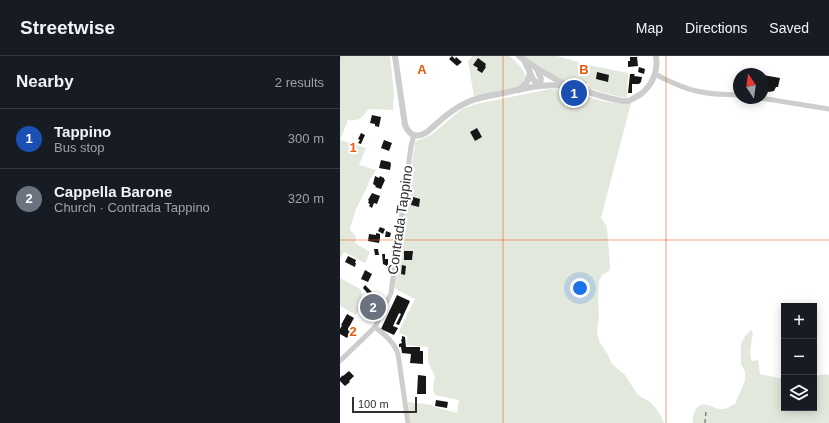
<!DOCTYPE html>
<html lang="en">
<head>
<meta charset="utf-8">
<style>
	:root { --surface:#171b24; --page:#242831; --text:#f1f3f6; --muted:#9ea1a6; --line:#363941; --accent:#ea580c }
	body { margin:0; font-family:Helvetica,sans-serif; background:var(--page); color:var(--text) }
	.controls { position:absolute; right:12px; bottom:12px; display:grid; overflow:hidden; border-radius:0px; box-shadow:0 2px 10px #0003 }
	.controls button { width:36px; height:36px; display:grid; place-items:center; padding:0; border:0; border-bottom:1px solid var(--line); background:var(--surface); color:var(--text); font:20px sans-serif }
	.compass { position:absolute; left:393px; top:12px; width:36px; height:36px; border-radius:50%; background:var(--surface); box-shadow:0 2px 10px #0003; rotate:347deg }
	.scale { position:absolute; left:12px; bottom:10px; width:65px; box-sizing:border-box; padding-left:4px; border:2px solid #303030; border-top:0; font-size:11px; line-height:14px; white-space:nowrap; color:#303030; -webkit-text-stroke:3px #fff; paint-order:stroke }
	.you { position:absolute; left:240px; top:232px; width:14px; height:14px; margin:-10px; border:3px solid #fff; border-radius:50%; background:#1a73e8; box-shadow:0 0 0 6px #1a73e833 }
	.badge { display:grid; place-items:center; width:26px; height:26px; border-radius:50%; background:var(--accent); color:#fff; font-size:13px; font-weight:700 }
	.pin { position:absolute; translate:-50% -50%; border:2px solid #fff; box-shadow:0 1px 4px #0006 }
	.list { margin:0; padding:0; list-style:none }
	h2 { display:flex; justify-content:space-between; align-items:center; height:52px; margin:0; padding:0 16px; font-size:17px }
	h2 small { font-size:13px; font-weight:400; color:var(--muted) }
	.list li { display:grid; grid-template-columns:26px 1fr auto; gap:12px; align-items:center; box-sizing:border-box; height:60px; padding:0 16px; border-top:1px solid var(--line) }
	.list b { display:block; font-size:15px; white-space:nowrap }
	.list p { margin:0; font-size:13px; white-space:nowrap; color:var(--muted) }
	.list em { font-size:13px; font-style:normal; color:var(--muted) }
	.icon { flex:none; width:22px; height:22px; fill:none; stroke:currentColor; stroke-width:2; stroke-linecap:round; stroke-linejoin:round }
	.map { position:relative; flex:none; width:489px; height:367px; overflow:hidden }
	header { display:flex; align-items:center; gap:24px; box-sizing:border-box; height:56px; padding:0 20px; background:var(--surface); border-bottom:1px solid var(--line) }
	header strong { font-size:19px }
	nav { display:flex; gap:22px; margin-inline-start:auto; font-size:14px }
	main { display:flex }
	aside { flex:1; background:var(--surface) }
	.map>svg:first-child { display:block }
</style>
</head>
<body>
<header>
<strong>Streetwise</strong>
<nav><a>Map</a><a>Directions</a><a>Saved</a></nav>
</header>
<main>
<aside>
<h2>Nearby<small>2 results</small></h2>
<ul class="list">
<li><span class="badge" style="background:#1a4fb4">1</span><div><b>Tappino</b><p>Bus stop</p></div><em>300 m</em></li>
<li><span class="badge" style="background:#6b7280">2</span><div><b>Cappella Barone</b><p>Church · Contrada Tappino</p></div><em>320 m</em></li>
</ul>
</aside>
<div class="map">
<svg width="489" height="367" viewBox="0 0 489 367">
	<rect width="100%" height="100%" fill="#fff"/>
	<g fill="#e3e8dd">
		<path d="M0,0H50L54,37L53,54L28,53C22,63 19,65 8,64L0,84L26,92L19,109L36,114L34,118L30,123L27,131L16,153L10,172V174L16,180L15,187L30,196L25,207L4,196L0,203Z"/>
		<path d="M133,0H169C179,8 196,23 176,32L134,40L128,5Z"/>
		<path d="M184,0H217L248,9L288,17L287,41H279L248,32L250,28L248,27L243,30L234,27H227L200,12Z"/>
		<path d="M210,33L224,34L232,35V38L235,39L236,37C253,42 273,50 291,47L261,162L267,171L270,211L269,215L262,219L259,225L258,243L259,261L257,277L260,287L267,297L272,308L285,319L298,339L310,346L315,351L321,360L324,367H70L68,346L92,349L94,351L117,357L119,344L95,339L93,334L95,320L88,306V291L67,289V280L59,277L61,271L75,243L57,234L55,232L54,229L75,86C80,83 85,82 91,79L122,53L136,48Z"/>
		<path d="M0,222L20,233C26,245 22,248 16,259L0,250Z"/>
		<path d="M411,274L413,276C412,285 408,297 412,305L418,304L420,318L444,323V352H474V320L486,318L489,319V367H353C352,363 353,359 355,355C362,341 373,354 383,353C387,353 392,349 395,348L405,325V315L401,308V288L405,280Z"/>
	</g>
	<g fill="#171717">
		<path d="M112,0L115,3L116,1L122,6L117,10L109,3Z"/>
		<path d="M290,1H297L298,10L288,11V5H290Z"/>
		<path d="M138,2L146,8L145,10L146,11L142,17L137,14L138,12L133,9Z"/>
		<path d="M299,11L305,13L304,18L298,16Z"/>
		<path d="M257,16L269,19L268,26L256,23Z"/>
		<path d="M290,18H295L294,20L302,21L301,26L299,28H292V37H288Z"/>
		<path d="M423,19L440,22L438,31H436L434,35L429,36L425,34L424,29H423Z"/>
		<path d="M32,59L41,61L39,71L35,70V68L30,67Z"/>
		<path d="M137,72L142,81L135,85L130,76Z"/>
		<path d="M21,77L25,79L21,88L18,87L20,84L18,83Z"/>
		<path d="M44,84L52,87L49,95L41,92Z"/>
		<path d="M41,104L50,106L51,108L50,114L39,112Z"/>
		<path d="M35,120L39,122L40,120L44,122V123L45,124L41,133L35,131L36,130L33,128Z"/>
		<path d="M32,137L40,140L37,148L34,147L32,152L29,150L30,148L28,147L29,145L28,144Z"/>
		<path d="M73,141L80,143L79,151L71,149Z"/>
		<path d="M40,171L45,173L43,178L38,175Z"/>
		<path d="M46,175L51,177L50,181H45Z"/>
		<path d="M36,177L40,178V182L39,187L28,185L29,178L36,179Z"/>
		<path d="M34,193H38L39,199H35Z"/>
		<path d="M64,195H73L72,204H64Z"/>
		<path d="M42,198H45V203H48V209L47,210L43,208Z"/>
		<path d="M8,200L16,204L15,207H16L15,211L5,206Z"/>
		<path d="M62,209L66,210L65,219L61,218Z"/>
		<path d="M25,214L32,218L28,226L21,223Z"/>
		<path d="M25,229L32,236L29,239L23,232Z"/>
		<path d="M57,239L70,245L59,269L56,268L61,258L59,257L53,270L58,272L54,279L41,273Z"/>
		<path d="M31,248L37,250L34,257L27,254Z"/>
		<path d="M7,258L14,262L8,273L11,275L7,282L0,278V273L2,269H1Z"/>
		<path d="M62,280L65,281L66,291H80V295H83V308L70,307L71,298L62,297L61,291H59V288L62,287L61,284L62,283Z"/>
		<path d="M9,315L14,320L9,325L10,326L5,330L0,325V322L3,319V320Z"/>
		<path d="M78,319L86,320V338H77Z"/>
		<path d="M96,344L108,346L107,352L95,350Z"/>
	</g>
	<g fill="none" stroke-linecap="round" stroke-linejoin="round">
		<path stroke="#d6d6d6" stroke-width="8" stroke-dasharray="8 4" stroke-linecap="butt" d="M0,0H1"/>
		<g stroke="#cdcdcd" stroke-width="5">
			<path d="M315,18C328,25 348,34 362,36C374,39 387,38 399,39"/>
			<path d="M421,42L489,53"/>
			<path d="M0,305L35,271"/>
			<path d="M68,367L58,298C54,286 45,279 35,271L51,237L71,90L74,79"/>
		</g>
		<g stroke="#cdcdcd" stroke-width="6">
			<path d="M55,0L65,69C70,81 78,82 87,76C99,66 110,54 124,48C134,42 147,40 159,38C183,33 207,26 231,31C246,34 274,46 288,45C292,44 297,40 301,38C313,28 318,15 316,0"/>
			<path d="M179,0L196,12L224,28"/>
			<path d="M184,4L193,23L199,30"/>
			<path d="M197,13L201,23L199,30"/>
			<path d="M179,34L187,26L190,17"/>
		</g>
		<path stroke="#858585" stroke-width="1.5" stroke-dasharray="4 3" stroke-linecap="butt" d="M365,367L366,355"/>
	</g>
	<path fill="none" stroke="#e8590c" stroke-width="1" stroke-opacity="0.55" d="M163,0V367M326,0V367M0,184H489"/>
	<g text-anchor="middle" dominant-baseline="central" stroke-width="4" stroke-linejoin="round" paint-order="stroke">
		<g font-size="14" fill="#303030" stroke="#fff">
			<text transform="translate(60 164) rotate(-82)">Contrada Tappino</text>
		</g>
	</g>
	<g font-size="13" text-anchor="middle" font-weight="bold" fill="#e8590c" stroke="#fff" stroke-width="4" stroke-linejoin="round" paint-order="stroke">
		<text x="82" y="18">A</text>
		<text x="244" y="18">B</text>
		<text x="13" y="96">1</text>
		<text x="13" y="280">2</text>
	</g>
</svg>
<div class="controls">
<button>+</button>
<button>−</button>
<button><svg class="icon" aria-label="layers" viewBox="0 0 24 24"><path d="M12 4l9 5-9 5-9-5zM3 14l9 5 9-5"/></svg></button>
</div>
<svg class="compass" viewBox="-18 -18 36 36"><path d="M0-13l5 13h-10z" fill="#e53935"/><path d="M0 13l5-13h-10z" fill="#9ea1a6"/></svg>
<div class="scale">100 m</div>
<div class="you"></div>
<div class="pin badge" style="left:234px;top:37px;background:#1a4fb4">1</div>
<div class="pin badge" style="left:33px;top:251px;background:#6b7280">2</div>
</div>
</main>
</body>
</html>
